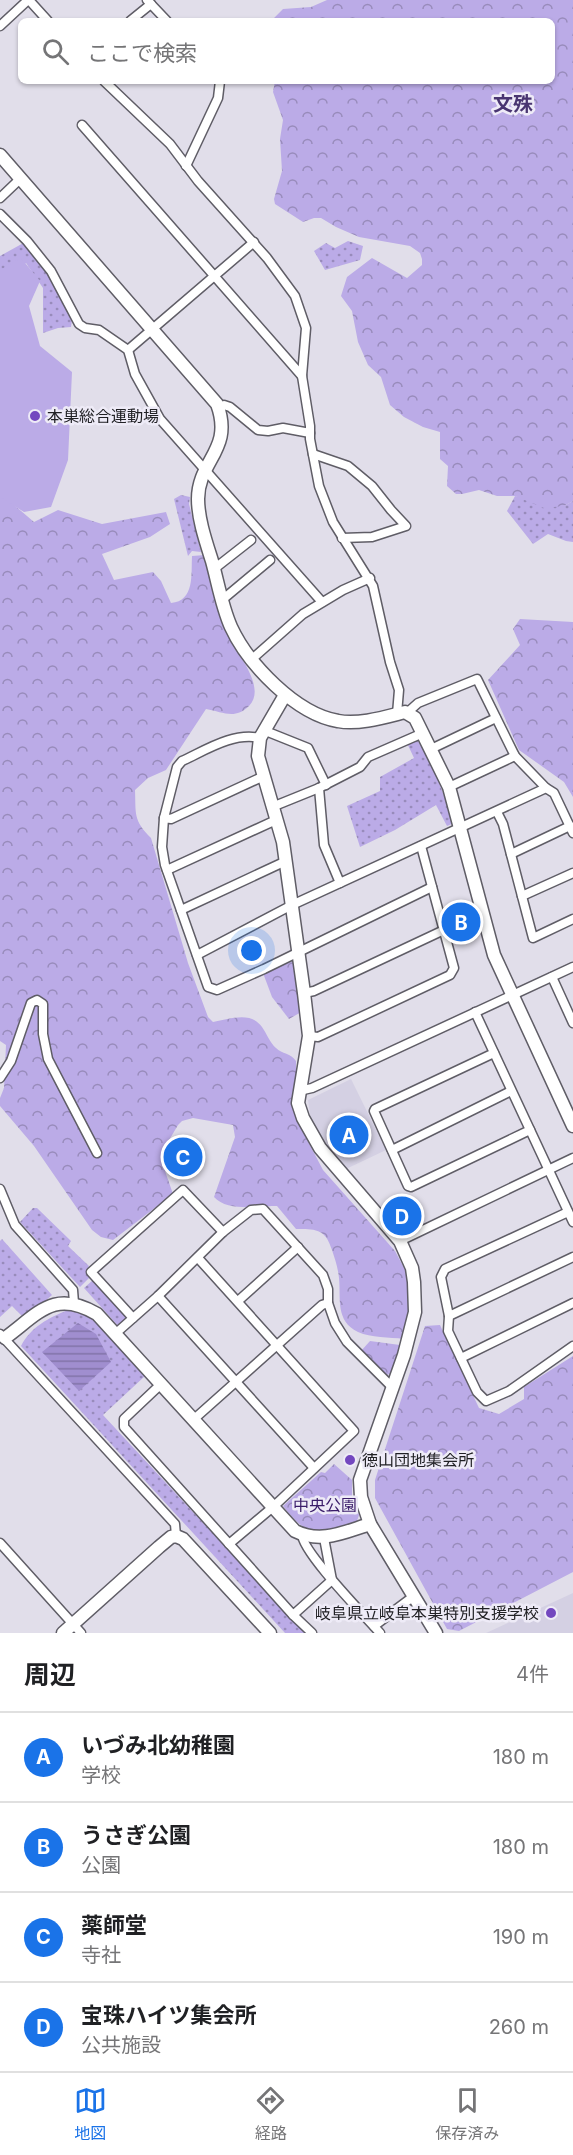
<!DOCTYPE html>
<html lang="ja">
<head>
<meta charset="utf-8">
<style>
	:root { --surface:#fff; --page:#f6f6f6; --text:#202124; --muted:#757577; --line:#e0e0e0; --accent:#1a73e8 }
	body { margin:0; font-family:Inter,"Noto Sans JP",sans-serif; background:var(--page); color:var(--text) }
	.you { position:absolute; left:252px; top:951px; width:21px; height:21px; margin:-15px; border:4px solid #fff; border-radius:50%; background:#1a73e8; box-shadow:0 0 0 9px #1a73e833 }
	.badge { display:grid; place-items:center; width:39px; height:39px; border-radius:50%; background:var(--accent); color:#fff; font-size:20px; font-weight:700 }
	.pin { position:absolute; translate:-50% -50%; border:3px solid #fff; box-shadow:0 2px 6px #0006 }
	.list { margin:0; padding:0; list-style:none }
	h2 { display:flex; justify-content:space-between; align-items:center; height:78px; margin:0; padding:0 24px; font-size:26px }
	h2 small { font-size:20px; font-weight:400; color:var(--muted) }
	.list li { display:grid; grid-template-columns:39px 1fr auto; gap:18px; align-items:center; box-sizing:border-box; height:90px; padding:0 24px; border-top:2px solid var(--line) }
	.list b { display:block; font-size:22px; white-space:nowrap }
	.list p { margin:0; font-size:20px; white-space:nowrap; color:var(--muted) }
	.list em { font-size:20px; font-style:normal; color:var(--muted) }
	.icon { flex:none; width:33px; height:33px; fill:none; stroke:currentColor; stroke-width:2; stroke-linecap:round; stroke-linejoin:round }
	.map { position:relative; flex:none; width:573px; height:1633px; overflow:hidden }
	.search { position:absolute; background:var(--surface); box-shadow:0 2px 4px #0004; left:18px; right:18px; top:18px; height:66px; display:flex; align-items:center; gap:15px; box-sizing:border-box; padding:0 21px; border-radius:9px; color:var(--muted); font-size:22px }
	.sheet { height:438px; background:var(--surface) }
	nav { display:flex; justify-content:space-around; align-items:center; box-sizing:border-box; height:84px; border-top:2px solid var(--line); background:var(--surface); font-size:16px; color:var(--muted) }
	nav a { display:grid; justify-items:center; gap:3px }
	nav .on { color:var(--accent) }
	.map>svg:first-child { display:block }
</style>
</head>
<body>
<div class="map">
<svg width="573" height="1633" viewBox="0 0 573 1633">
	<defs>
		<pattern id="grass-dots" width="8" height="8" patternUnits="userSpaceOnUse" patternTransform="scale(1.5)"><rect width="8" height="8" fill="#bbabe7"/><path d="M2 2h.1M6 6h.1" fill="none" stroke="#988bbb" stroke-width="1.8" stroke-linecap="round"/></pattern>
		<pattern id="forest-crowns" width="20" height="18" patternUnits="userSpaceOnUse" patternTransform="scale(1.5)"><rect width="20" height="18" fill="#bbabe7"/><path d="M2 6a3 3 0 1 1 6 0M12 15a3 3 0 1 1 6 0" fill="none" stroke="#988bbb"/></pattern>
		<pattern id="water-rules" width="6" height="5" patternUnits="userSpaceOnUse" patternTransform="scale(1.5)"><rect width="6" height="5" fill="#a08ecf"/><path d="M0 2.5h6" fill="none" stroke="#8274a8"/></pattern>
	</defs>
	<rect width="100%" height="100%" fill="#e1deea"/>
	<g fill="#d4d0e3">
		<path d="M351,1079L386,1150L346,1169L328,1149L311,1121L308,1100Z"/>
		<path d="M573,1593V1633H486Z"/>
	</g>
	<g fill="url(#grass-dots)">
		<path d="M27,241L73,313L71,327L58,328L43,333V288L26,263L3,279L0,277V256Z"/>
		<path d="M348,241L363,246L360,260L325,270L314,251L326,243L335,248Z"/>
		<path d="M181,495L190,497L189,504L201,552L192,551L188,556L174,499Z"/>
		<path d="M515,496L564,506L573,501V542L566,541L548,534L533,544L507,511Z"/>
		<path d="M415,736L433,766L454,823L447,826L436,805L395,830L360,847L347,806L380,791V777L414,758L406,741Z"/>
		<path d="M33,1208H37L71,1241L68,1246L89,1266L86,1271L90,1277L80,1287L20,1222Z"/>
		<path d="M2,1239L52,1295L25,1319L12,1306L0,1317V1241Z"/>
		<path d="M93,1280L129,1320L120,1328L84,1288Z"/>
		<path d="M68,1310L80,1312L98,1320L145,1376L103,1415L305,1633H285L21,1346C31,1327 48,1318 68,1310Z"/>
	</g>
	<g fill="url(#forest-crowns)">
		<path d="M327,0H573V501L564,506L544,508L515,496H497L479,490L462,494H456L447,486L448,466L440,459V432L423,427L404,417L390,405L381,377L368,365L358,342L352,311L341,296L347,277L372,258L407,278L422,265V259L420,253L410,246L359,237L336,227L321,218H314L303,222L275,204L274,199L282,171L280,139L283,120L273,92L275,81H552V21H271L283,9L311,7Z"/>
		<path d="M0,493L34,522L58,510L102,524L166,512L170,524L150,537L102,554L114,580L153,572L161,581L171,603C195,601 191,574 192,556L205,555C212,580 216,607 226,631C234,651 268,686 249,706C235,720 223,712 206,709L166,770L148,778L135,790C136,814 133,820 151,838L188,963L208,1017L213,1022C230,1019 251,1011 262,1027C267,1034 270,1043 276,1048C282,1054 291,1053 296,1061V1111L302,1130L323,1170L395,1251L410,1279L411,1319L404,1339C389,1337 371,1338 358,1332C335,1321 341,1298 339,1278C338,1268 335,1259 332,1250C330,1245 328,1238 323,1234C315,1228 305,1229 296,1229L277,1206C259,1206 227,1212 214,1197L235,1137L233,1125L193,1118L182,1121L178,1125L165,1147V1171L173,1194L113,1240L101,1237L92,1230L34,1146L0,1106V1098L4,1088L6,1045L0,1041Z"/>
		<path d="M520,619L573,622V797L564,782L519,750L488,680L520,645L513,629Z"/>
		<path d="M472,911L476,926L450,934L446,918Z"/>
		<path d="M293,961L296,964L303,1011L289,1019L272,997L263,973Z"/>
		<path d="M440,1325L479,1408L499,1414L524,1399V1387L573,1356V1572L459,1631L447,1629L375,1498V1480L425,1326Z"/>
		<path d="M370,1341L400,1345L393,1374L383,1375L361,1351Z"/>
		<path d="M334,1464L352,1480V1496L359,1515L356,1524C319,1534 308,1539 283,1506L321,1472L325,1473Z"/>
	</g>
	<path fill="#bbabe7" d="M21,258L40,281L29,306L40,346L72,372L68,460L51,507L24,512L0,497V270Z"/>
	<path fill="url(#water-rules)" d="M78,1323L96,1334L111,1362L79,1391L42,1352Z"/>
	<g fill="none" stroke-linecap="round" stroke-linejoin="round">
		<defs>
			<g id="street">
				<path d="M29,0L48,21"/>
				<path d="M147,0L167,21"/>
				<path d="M130,21L151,4"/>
				<path d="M0,26L28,0"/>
				<path d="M104,81L170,144L198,181L267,258L295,296L306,328L302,376L310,426V439L319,486L333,522L373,586L390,662L399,690L397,714"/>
				<path d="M82,125L302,376"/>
				<path d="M186,166L218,98L220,81"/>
				<path d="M0,198L20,179"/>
				<path d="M0,214L27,241L51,271L79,324L85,328L99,330L128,350L135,374L160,419L322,602"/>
				<path d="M128,350L254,242"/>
				<path d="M218,408L224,405L230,407L258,430L268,431L283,428L310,433"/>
				<path d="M313,454L348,466L372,486L391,510L406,526L372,537L342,538"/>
				<path d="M214,569L251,540"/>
				<path d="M222,600L270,560"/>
				<path d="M252,659L303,614L343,590L370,578"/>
				<path d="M408,712L418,703L477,679L515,756L546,788"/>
				<path d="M263,730L308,748L326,785"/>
				<path d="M431,749L496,718"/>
				<path d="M264,776L171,819L164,818L162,847L165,865L208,987L217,990L264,969L432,887"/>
				<path d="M449,787L515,756"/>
				<path d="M319,788L324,845L340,883"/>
				<path d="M272,807L319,788L360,767L368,757L423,733"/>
				<path d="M497,812L503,824L533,938L573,919"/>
				<path d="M164,818L177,767L182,761C206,750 233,732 260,738"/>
				<path d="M511,854L570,826"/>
				<path d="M167,870L276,820"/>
				<path d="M522,896L573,873"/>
				<path d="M181,910L286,861"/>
				<path d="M197,955L292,905L546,788L554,793L573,833"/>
				<path d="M552,977L573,1023"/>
				<path d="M304,993L314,991L444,930"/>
				<path d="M475,1012L573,1222"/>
				<path d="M309,1036L318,1037L450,975L454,968L421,846"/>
				<path d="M494,1053L375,1109L374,1111L408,1186L411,1187L530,1130"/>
				<path d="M0,1078L11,1061L31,1003L37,1000L43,1004V1034L48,1059L97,1153"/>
				<path d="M299,1091L312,1088L573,967"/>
				<path d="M392,1150L511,1091"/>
				<path d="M0,1189L15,1225L73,1290L74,1303"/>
				<path d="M400,1241L573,1158"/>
				<path d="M573,1257L449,1316L448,1331L477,1392L486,1401L509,1391L573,1346"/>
				<path d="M198,1258L354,1431L273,1507L229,1544"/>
				<path d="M158,1296L314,1468"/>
				<path d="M238,1301L298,1247"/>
				<path d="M449,1316L441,1277L445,1269L568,1212"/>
				<path d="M133,1318L91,1272L183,1190L223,1232"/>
				<path d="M0,1334L175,1524L176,1536"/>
				<path d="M115,1334L158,1296L223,1232L251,1210L263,1209L323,1275L328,1289V1303L335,1323L347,1342L393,1388"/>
				<path d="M461,1358L573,1303"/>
				<path d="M160,1385L124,1419V1427L293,1615L332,1580L324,1538"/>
				<path d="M193,1420L322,1305L328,1303"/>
				<path d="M302,1534C301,1551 366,1617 380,1633"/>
				<path d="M0,1543L81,1633"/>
				<path d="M293,1615L312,1633"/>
				<path d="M374,1626L414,1596"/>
			</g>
			<g id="secondary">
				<path d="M0,155L217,404C234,450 198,460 198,499C198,519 206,542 212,561C218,583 222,607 231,627C248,664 296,714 338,721C359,725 385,717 405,712L415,718L449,787L494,955L573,1126"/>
				<path d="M285,695L260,738L258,756L283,842L304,993L309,1036L298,1103L303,1118L320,1148L400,1241L412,1268L414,1282L415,1312L404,1355L360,1480L361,1497L370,1524L436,1633"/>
				<path d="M5,1338C39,1313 54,1289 97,1314L295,1531C321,1544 344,1532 370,1524"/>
				<path d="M63,1633L159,1547L171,1537L176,1536L183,1539L270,1633"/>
			</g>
		</defs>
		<use href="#street" stroke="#5f5d66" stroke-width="11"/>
		<use href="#secondary" stroke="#5f5d66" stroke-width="15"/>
		<use href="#street" stroke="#fff" stroke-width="8"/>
		<use href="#secondary" stroke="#fff" stroke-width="12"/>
	</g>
	<g fill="#7347bf" stroke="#eeebf7" stroke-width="2">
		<circle cx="35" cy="416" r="6"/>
		<circle cx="350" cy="1460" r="6"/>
		<circle cx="551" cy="1613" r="6"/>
	</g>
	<g text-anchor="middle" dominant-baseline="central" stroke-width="5" stroke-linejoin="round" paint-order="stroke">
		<g font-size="16" fill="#212125" stroke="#eeebf7" text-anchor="start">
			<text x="47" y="416">本巣総合運動場</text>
			<text x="362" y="1460">徳山団地集会所</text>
			<text x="539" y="1613" text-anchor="end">岐阜県立岐阜本巣特別支援学校</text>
		</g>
		<g font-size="16" fill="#3a1c69" stroke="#eeebf7">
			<text x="325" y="1505">中央公園</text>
		</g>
		<g font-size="20" font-weight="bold" fill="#493571" stroke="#eeebf7">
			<text x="513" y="104">文殊</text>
		</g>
	</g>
</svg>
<div class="you"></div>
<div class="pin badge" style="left:349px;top:1135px">A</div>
<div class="pin badge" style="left:461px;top:922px">B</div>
<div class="pin badge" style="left:183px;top:1157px">C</div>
<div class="pin badge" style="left:402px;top:1216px">D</div>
<div class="search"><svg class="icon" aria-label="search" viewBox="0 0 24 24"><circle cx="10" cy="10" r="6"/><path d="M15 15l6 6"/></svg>ここで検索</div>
</div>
<section class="sheet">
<h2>周辺<small>4件</small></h2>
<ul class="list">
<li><span class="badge">A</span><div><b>いづみ北幼稚園</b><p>学校</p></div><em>180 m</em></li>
<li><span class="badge">B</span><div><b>うさぎ公園</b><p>公園</p></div><em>180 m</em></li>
<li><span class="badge">C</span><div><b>薬師堂</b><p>寺社</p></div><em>190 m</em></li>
<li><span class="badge">D</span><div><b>宝珠ハイツ集会所</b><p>公共施設</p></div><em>260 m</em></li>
</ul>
</section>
<nav>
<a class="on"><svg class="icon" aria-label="map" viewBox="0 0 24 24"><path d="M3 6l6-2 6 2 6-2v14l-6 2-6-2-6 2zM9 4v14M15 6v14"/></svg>地図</a>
<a><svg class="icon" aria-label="directions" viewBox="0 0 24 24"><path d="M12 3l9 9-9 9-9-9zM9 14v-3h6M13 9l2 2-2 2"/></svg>経路</a>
<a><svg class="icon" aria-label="saved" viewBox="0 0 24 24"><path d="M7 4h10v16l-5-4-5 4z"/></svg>保存済み</a>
</nav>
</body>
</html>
